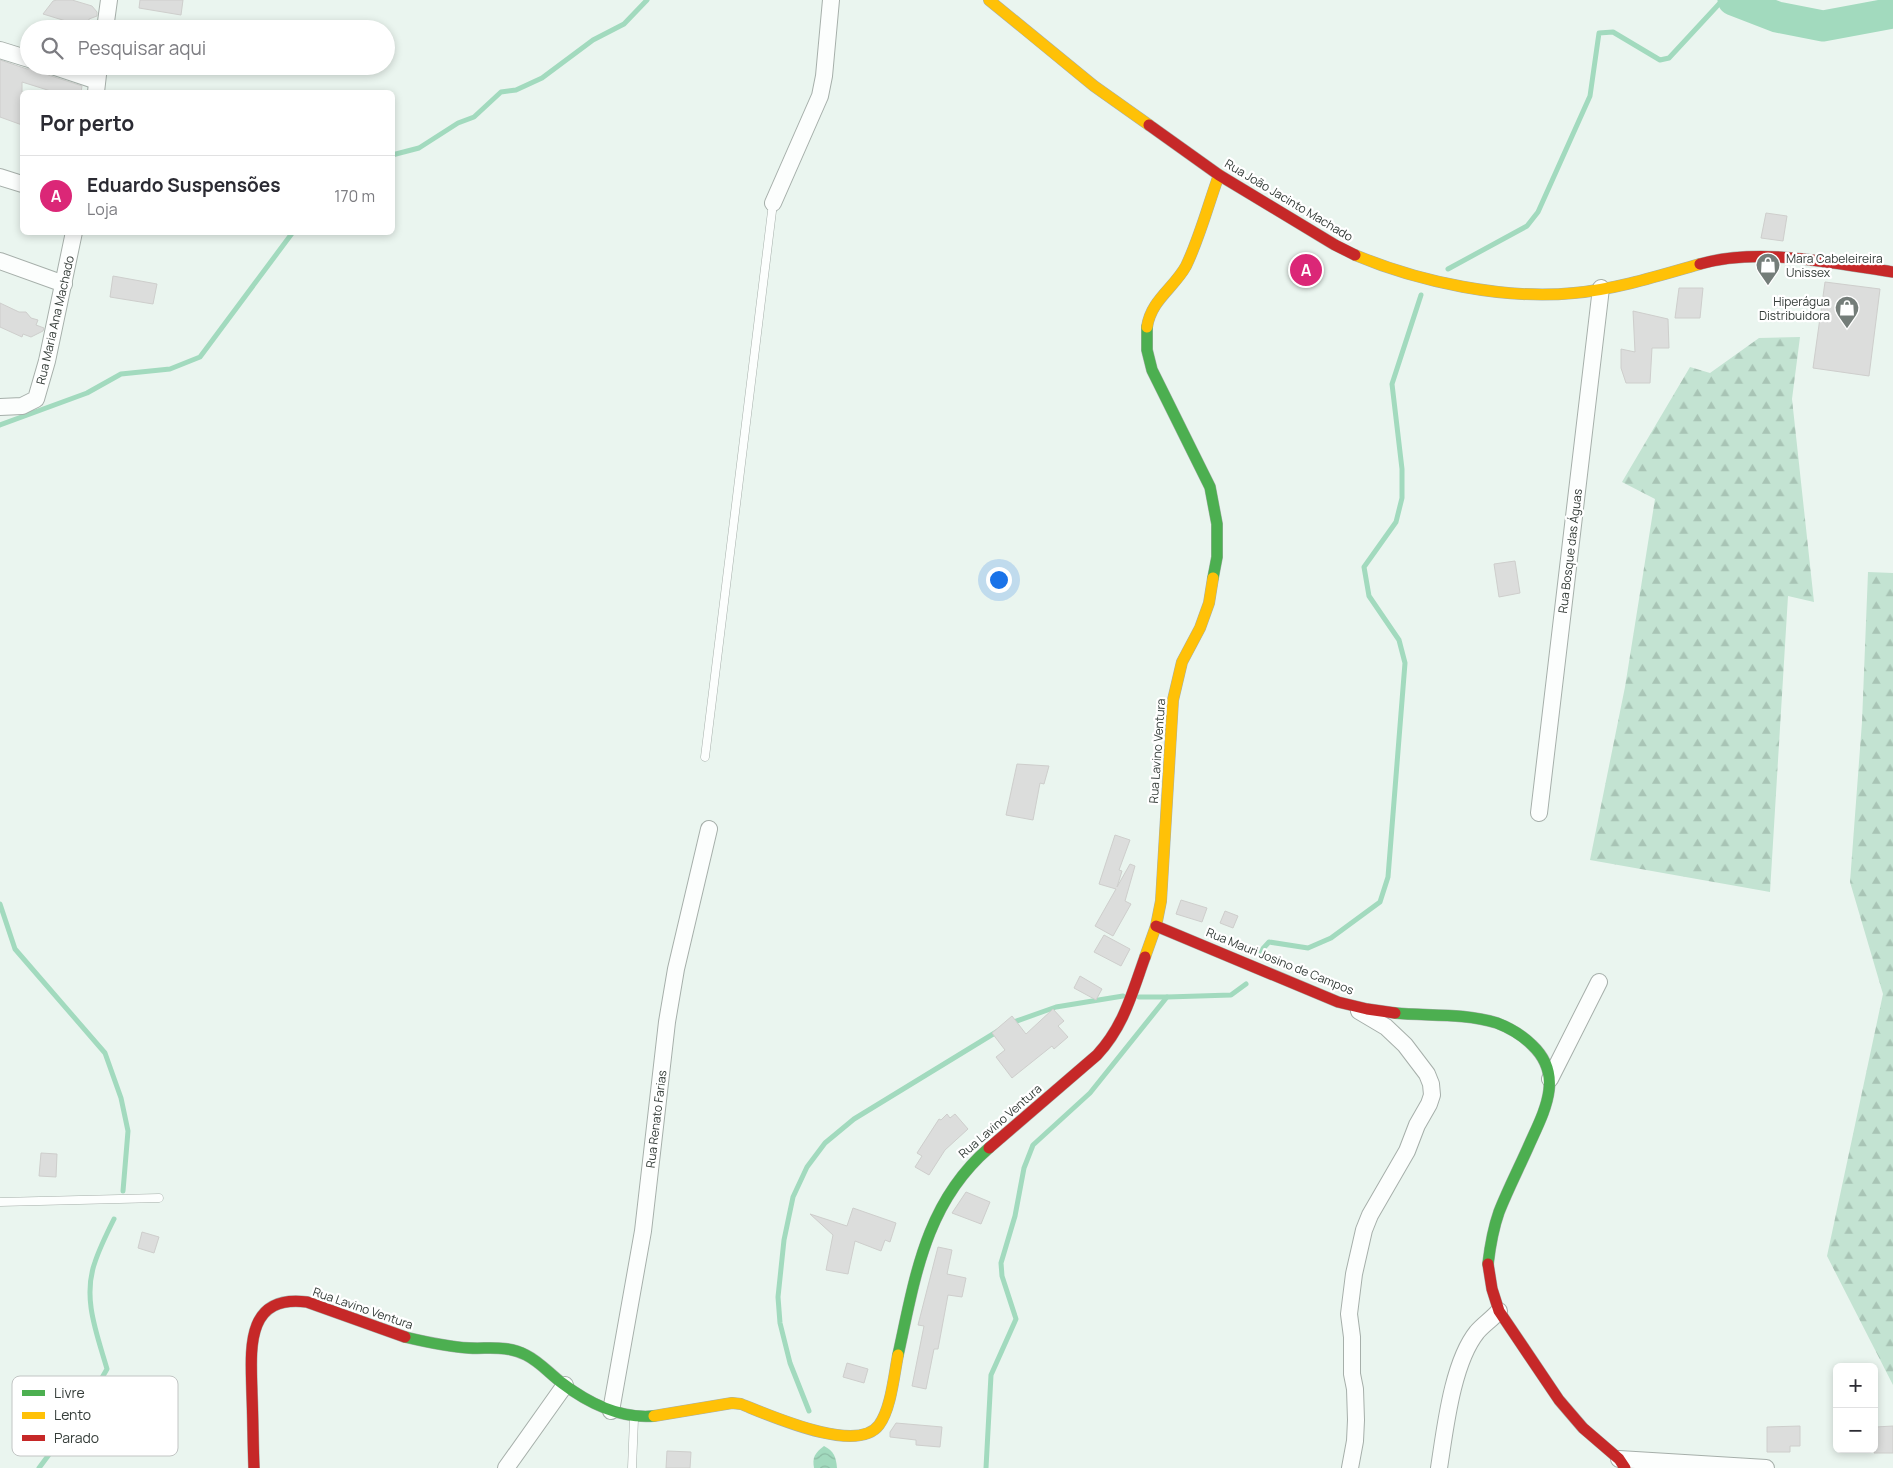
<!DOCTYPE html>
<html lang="pt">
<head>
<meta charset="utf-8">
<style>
	:root { --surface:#fff; --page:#f7f7f7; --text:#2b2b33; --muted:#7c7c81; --line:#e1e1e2; --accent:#db2777 }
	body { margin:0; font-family:Manrope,sans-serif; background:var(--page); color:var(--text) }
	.controls { position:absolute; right:15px; bottom:15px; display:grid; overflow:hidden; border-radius:8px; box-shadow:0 2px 8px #0003 }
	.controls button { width:45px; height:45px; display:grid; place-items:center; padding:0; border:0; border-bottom:1px solid var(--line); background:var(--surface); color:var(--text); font:25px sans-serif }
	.you { position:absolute; left:998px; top:579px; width:18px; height:18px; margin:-12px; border:4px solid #fff; border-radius:50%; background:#1a73e8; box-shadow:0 0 0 8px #1a73e833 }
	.badge { display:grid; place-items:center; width:32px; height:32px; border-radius:50%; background:var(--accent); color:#fff; font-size:16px; font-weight:700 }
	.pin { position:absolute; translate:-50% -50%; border:2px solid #fff; box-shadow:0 1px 5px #0006 }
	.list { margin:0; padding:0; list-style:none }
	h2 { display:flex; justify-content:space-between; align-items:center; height:65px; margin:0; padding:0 20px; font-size:21px }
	h2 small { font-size:16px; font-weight:400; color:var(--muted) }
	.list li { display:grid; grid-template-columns:32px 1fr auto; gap:15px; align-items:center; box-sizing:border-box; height:80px; padding:0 20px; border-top:1px solid var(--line) }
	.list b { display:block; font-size:19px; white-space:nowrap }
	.list p { margin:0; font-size:16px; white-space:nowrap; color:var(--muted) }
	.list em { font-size:16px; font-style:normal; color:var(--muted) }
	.icon { flex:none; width:28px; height:28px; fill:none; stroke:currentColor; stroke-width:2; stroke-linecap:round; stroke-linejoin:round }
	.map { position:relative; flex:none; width:1893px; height:1468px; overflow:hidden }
	.search { position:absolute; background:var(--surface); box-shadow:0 2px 8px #0003; left:20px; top:20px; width:375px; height:55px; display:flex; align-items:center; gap:12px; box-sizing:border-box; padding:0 18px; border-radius:28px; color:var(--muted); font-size:19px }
	.panel { position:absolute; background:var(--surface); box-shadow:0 2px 8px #0003; left:20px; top:90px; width:375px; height:145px; border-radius:8px }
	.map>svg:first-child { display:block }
</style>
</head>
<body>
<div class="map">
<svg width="1893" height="1468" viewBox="0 0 1893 1468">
	<defs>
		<pattern id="forest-firs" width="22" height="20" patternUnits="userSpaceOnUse" patternTransform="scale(1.25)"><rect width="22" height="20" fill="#c3e3d2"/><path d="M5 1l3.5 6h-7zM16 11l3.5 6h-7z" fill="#a8c4b5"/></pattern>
		<pattern id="water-waves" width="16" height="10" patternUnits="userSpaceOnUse" patternTransform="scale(1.25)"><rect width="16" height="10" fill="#a2dabe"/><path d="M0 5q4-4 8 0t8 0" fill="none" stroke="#8cbca4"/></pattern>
	</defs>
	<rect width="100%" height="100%" fill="#eaf5ef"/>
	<g fill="url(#forest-firs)">
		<path d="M1800,337L1792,399L1814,602L1788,596L1770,892L1590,860L1625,687L1655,499L1622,482L1690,367L1710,373L1759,338Z"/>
		<path d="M1868,572L1893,573V1385L1827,1256L1883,994L1850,882L1862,722Z"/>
	</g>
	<path fill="url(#water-waves)" d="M824,1446C834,1451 836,1457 837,1468H814C812,1457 815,1453 824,1446Z"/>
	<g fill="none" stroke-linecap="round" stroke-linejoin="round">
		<g stroke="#a2dabe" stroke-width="5">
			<path d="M392,155L419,148L458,123L474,117L501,92L516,90L542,78L593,40L624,24L647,0"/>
			<path d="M1448,269L1527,226L1538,212L1590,96L1599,33L1613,32L1660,60L1669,58L1719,4L1728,0"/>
			<path d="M0,425L87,393L121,374L170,369L200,357L293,232"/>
			<path d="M0,904L15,949L105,1053L121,1098L128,1131L123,1191"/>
			<path d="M1259,953L1269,942L1308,948L1331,938L1380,902L1388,877L1405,663L1399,640L1369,596L1364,567L1396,522L1402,498V469L1392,384L1421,295"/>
			<path d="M1139,997H1167"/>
			<path d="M1011,1023L1056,1007L1123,996"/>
			<path d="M809,1411L790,1363L780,1323L778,1297L784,1240L793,1197L807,1167L825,1143L854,1119L998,1031"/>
			<path d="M39,1468L88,1402L107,1369C97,1334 82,1298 95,1262C100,1247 107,1233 114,1219"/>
			<path d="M986,1468L991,1375L1016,1319L1002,1276L1001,1263L1015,1216L1024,1168L1033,1145L1090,1093L1167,997L1231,995L1246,984"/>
		</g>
		<path stroke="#a2dabe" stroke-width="31" d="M1733,0L1777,17L1823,26L1893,13"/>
	</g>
	<g fill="#dcdddc" stroke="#cececc">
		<path d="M57,0H72L92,6L97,12V16L89,19L86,29H64L66,21L43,14L53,1Z"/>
		<path d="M140,0H183L181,15L139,8Z"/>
		<path d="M0,60L27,69L42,66L44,72L48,75L82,86L81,92H54L22,82V125L0,117Z"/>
		<path d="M1766,213L1787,216L1783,241L1761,238Z"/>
		<path d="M113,276L157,284L153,304L110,297Z"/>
		<path d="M1825,282L1880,289L1869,376L1813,368Z"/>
		<path d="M1679,288H1703L1700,318H1675Z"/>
		<path d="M0,303L19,312H26L31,318L38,320L36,325L44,328L43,331L31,337L23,334L22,337L0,327Z"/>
		<path d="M1633,311L1668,319L1669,348H1652L1650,383H1626L1621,368V349L1635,352Z"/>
		<path d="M1515,561L1520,593L1499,597L1494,564Z"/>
		<path d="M1017,764L1049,766L1044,784L1040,783L1033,820L1006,815Z"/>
		<path d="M1115,835L1130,840L1119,870L1122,871L1117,887L1130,864L1135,866L1125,901L1131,904L1113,936L1095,926L1116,889L1099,884Z"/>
		<path d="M1181,900L1207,908L1202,922L1176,914Z"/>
		<path d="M1225,911L1238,916L1233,928L1220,923Z"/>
		<path d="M1104,935L1130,949L1121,966L1094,952Z"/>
		<path d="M1080,976L1102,989L1096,1000L1074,988Z"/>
		<path d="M1053,1009L1064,1021L1058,1026L1068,1037L1054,1049L1052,1046L1012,1078L996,1057L1005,1050L992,1033L1012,1016L1026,1034Z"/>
		<path d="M947,1114L950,1118L955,1114L968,1129L945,1150L929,1175L915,1167L922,1156L917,1153L939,1119L941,1120Z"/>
		<path d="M41,1153L57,1154L56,1177L39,1176Z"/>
		<path d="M966,1192L990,1202L981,1224L952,1213Z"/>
		<path d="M853,1208L896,1223L890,1242L885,1240L881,1251L855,1241L848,1274L826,1270L833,1235L810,1214L847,1226Z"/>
		<path d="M142,1232L159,1237L154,1253L138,1248Z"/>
		<path d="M938,1247L952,1250L947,1274L966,1278L962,1297L948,1295L938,1349H934L926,1389L912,1386L924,1326L918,1325Z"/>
		<path d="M847,1363L868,1369L864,1383L843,1377Z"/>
		<path d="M896,1423L942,1427L940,1447L916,1445V1440L890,1437V1432Z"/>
		<path d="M1800,1426V1446H1790V1452H1767V1427Z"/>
		<path d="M1893,1426V1453H1874L1876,1427Z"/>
		<path d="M667,1451L691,1452L690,1468H666Z"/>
	</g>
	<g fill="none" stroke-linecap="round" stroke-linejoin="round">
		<defs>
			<g id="lane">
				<path d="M705,757L773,203"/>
				<path d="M0,1202L159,1198"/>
				<path d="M632,1468L634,1419"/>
			</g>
			<g id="street">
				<path d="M105,29L109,0"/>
				<path d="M0,50L29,59"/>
				<path d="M52,66L97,81"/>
				<path d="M96,92L99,66"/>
				<path d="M0,177L22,184"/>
				<path d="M773,203L820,96L824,76L831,0"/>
				<path d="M0,261L64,284"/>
				<path d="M0,407L22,406L36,399L47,361L74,232"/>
				<path d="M1539,813L1601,288"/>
				<path d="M1550,1079L1599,982"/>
				<path d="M611,1411L643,1231L667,1022L676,969L709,829"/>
				<path d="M1619,1459L1766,1468"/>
				<path d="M506,1468L565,1385"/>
				<path d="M1350,1468L1355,1441L1356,1420L1355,1389L1352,1374V1337L1349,1314L1354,1274L1364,1230L1370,1215L1407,1151L1417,1125L1429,1104L1432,1095L1431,1084L1427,1074L1405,1045L1386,1027L1359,1011"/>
				<path d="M1439,1468C1445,1430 1452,1363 1477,1332C1483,1325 1492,1319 1499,1311"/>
			</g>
			<g id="fast">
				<path d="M1147,327V350L1152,370L1210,487L1217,524V557L1213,578"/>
				<path d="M1395,1013C1428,1016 1464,1013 1497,1023C1510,1028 1522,1035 1532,1045C1564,1075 1545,1110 1530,1143C1520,1166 1508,1189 1499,1212C1493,1229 1490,1247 1488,1264"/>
				<path d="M405,1337C426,1342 448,1347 469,1348C489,1349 507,1345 526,1355C540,1362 550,1374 562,1383C588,1403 621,1419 654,1416"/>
				<path d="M898,1355C915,1278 925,1203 989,1148"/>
			</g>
			<g id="slow">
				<path d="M989,0L1094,86L1149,125"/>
				<path d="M1355,255C1419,282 1505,300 1574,293C1617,289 1658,276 1700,264"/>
				<path d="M1147,327C1151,300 1174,288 1186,266C1200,237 1208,205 1219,175"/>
				<path d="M1145,957L1156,926L1161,901L1173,700L1182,662L1200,628L1209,603L1213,578"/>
				<path d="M654,1416L732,1403L741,1404C769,1415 857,1455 879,1425C891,1409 894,1375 898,1355"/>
			</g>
			<g id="jam">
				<path d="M1149,125L1219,175L1335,245L1355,255"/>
				<path d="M1700,264C1760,247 1832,263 1893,272"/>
				<path d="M1156,926L1338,1002L1367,1009L1395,1013"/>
				<path d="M989,1148L1097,1055C1124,1026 1132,993 1145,957"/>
				<path d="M1488,1264L1492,1289L1499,1311L1559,1400L1583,1428L1619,1459L1625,1468"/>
				<path d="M254,1468C253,1444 253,1419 252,1395C251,1351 244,1294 307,1302L405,1337"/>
			</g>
		</defs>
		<use href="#lane" stroke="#a6afaa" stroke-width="9"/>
		<use href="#street" stroke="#a6afaa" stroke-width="18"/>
		<use href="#fast" stroke="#a6afaa" stroke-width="12"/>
		<use href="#slow" stroke="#a6afaa" stroke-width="12"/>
		<use href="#jam" stroke="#a6afaa" stroke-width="12"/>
		<use href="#lane" stroke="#fcfefd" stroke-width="8"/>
		<use href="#street" stroke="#fcfefd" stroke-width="16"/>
		<use href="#fast" stroke="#4caf50" stroke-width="11"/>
		<use href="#slow" stroke="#ffc107" stroke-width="11"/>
		<use href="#jam" stroke="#c62828" stroke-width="11"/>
	</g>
	<defs>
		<symbol id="shop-pin" viewBox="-11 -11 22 30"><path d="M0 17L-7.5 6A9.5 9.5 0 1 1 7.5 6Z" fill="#747d79" stroke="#fff"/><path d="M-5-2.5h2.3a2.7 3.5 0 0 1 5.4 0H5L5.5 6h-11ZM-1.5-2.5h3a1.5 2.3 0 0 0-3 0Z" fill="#fff"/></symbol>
	</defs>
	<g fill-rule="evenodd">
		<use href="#shop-pin" x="1754" y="251" width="28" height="38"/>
		<use href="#shop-pin" x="1833" y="294" width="28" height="38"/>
	</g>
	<g text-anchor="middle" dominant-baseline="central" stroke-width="4.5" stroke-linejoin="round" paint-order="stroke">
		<g font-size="12" fill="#353d39" stroke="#fff">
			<text transform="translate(1289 200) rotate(31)">Rua João Jacinto Machado</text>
			<text transform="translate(55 320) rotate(-77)">Rua Maria Ana Machado</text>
			<text transform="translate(1570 551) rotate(-83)">Rua Bosque das Águas</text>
			<text transform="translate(1157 751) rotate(-86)">Rua Lavino Ventura</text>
			<text transform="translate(1280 961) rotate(22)">Rua Mauri Josino de Campos</text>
			<text transform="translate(656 1119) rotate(-83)">Rua Renato Farias</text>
			<text transform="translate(1000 1121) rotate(-41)">Rua Lavino Ventura</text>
			<text transform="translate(363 1308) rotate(19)">Rua Lavino Ventura</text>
		</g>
		<g font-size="12" fill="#353d39" stroke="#fff" text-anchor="start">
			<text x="1786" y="258">Mara Cabeleireira<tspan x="1786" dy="14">Unissex</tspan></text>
			<text x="1830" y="301" text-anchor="end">Hiperágua<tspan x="1830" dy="14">Distribuidora</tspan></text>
		</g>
	</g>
	<rect x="12" y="1376" width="166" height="80" rx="8" fill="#fff" stroke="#c2c5c4" stroke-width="1"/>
	<rect x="22" y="1390" width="23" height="6" fill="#4caf50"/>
	<rect x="22" y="1412" width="23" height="7" fill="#ffc107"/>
	<rect x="22" y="1435" width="23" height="6" fill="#c62828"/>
	<g font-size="14" fill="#353d39">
		<text x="54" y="1398">Livre</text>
		<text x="54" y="1420">Lento</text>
		<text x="54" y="1443">Parado</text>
	</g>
</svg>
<div class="controls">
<button>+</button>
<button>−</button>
</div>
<div class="you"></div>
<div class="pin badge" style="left:1306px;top:270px">A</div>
<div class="search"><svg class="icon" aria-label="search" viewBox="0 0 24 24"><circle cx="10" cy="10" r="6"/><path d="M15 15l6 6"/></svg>Pesquisar aqui</div>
<section class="panel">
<h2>Por perto<small></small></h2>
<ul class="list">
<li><span class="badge">A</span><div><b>Eduardo Suspensões</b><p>Loja</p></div><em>170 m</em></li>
</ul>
</section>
</div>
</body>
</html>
